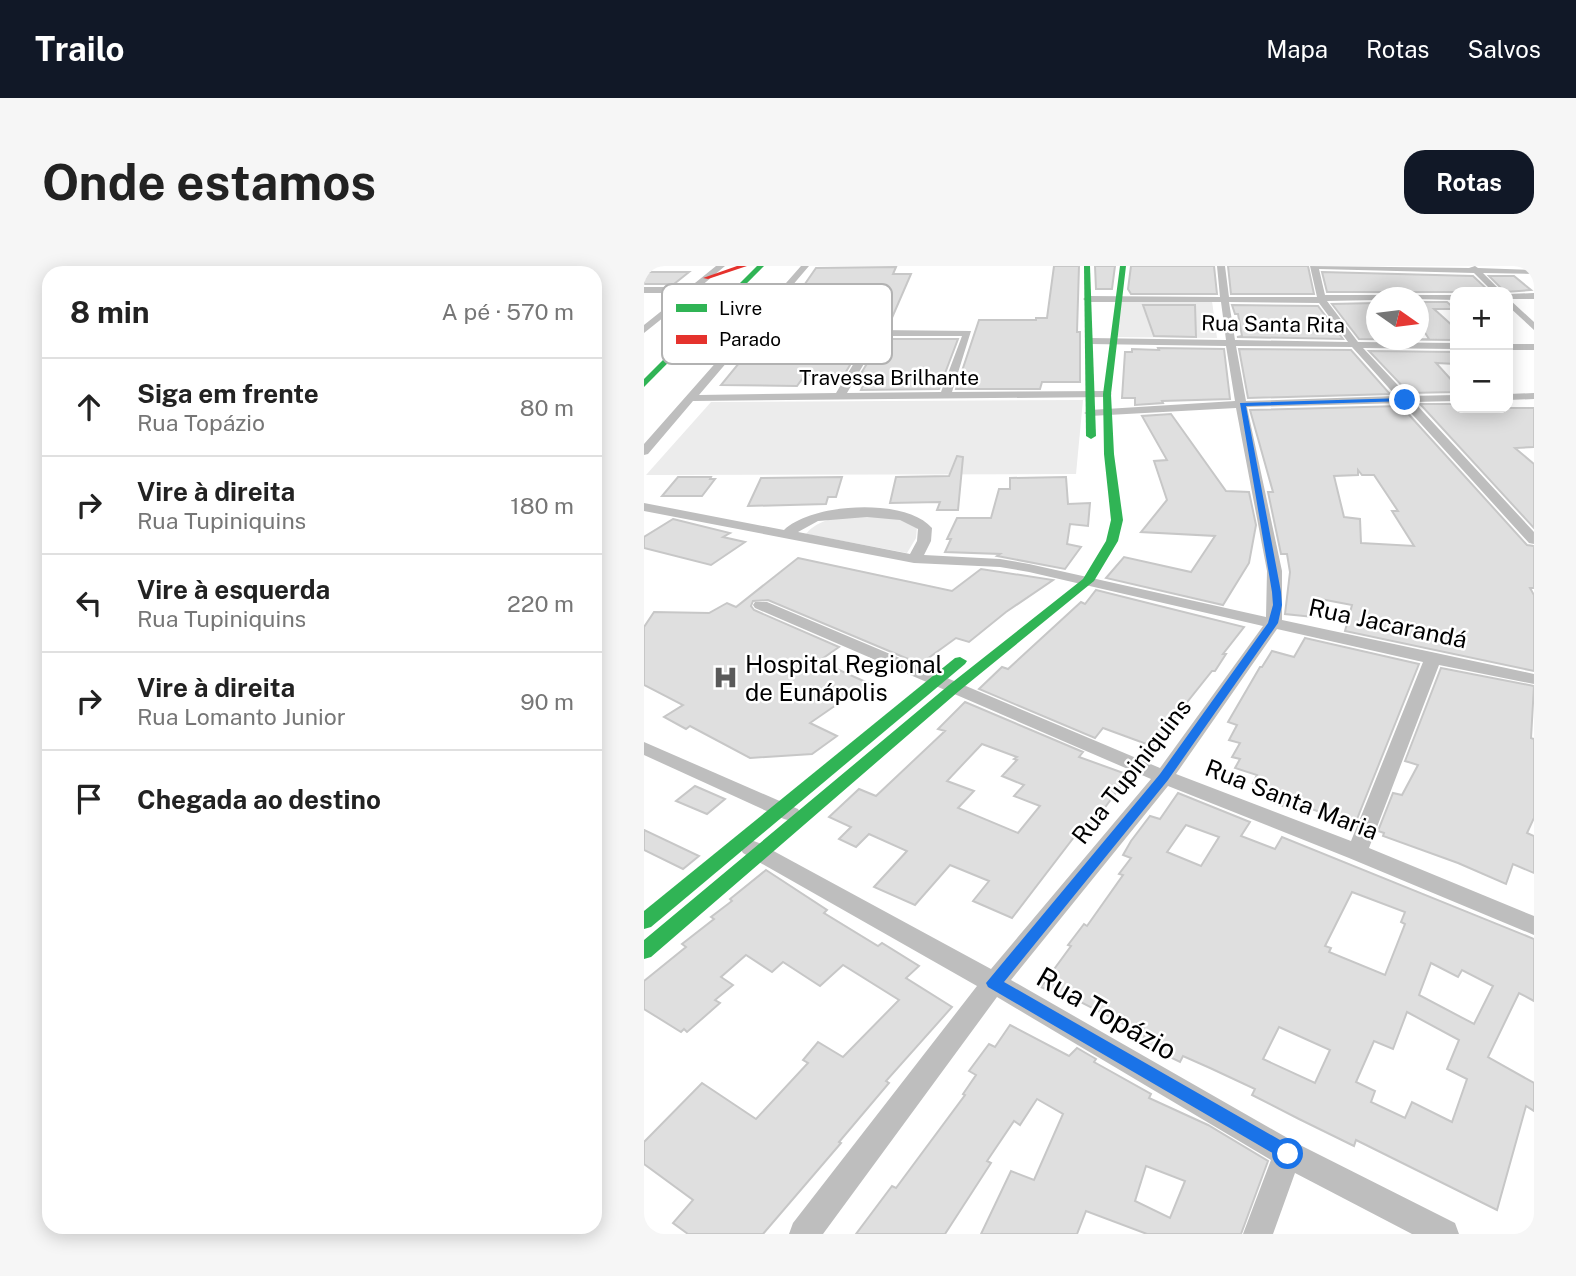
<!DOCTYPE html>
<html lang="pt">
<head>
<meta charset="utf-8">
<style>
	:root { --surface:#fff; --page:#f6f6f6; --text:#222; --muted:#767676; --line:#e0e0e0; --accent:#111827 }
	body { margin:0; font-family:"Public Sans",sans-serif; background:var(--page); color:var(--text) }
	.controls { position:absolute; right:21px; top:21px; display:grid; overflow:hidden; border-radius:14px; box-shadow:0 4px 18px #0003 }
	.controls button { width:63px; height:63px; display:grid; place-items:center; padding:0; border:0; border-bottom:2px solid var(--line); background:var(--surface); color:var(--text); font:35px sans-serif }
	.compass { position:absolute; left:722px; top:21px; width:63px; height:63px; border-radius:50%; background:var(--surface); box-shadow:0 4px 18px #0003; rotate:104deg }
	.stop { position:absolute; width:21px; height:21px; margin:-16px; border:5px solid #1a73e8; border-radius:50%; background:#fff }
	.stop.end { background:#1a73e8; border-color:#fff; box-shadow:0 2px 7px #0008 }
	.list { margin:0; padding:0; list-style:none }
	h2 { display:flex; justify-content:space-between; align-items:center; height:91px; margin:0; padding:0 28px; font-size:30px }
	h2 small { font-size:23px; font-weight:400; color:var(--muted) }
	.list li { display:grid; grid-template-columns:46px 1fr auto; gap:21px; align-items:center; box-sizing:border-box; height:98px; padding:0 28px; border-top:2px solid var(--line) }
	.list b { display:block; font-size:26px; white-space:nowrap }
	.list p { margin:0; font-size:23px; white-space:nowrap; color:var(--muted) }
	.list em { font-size:23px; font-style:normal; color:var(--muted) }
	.icon { flex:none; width:38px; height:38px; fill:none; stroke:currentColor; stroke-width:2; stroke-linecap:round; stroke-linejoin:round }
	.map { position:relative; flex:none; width:890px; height:968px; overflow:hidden; border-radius:21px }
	header { display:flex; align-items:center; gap:42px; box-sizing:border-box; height:98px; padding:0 35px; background:var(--accent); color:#fff }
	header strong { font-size:33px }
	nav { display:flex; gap:38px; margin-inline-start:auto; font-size:24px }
	.intro { display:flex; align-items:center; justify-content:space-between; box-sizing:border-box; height:168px; padding:0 42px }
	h1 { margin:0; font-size:49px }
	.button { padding:18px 32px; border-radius:21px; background:var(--accent); color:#fff; font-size:24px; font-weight:700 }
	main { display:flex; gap:42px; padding:0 42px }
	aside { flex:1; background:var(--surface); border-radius:21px; box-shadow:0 4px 18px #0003 }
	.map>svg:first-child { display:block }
</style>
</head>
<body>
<header>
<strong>Trailo</strong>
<nav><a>Mapa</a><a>Rotas</a><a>Salvos</a></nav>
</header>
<div class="intro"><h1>Onde estamos</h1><a class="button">Rotas</a></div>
<main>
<aside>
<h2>8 min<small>A pé · 570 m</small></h2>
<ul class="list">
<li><svg class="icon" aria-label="ahead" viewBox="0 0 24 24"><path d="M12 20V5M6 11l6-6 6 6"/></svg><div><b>Siga em frente</b><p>Rua Topázio</p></div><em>80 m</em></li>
<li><svg class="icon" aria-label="right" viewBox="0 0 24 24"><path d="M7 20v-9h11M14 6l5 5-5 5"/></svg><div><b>Vire à direita</b><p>Rua Tupiniquins</p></div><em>180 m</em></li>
<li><svg class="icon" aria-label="left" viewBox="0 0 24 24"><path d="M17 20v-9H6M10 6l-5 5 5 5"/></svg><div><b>Vire à esquerda</b><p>Rua Tupiniquins</p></div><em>220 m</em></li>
<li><svg class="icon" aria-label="right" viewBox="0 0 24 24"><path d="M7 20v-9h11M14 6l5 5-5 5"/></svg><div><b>Vire à direita</b><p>Rua Lomanto Junior</p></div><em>90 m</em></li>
<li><svg class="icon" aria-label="arrive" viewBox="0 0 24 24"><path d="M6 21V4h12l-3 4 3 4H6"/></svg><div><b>Chegada ao destino</b></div></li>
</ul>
</aside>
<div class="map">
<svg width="890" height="968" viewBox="0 0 890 968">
	<rect width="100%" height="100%" fill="#fff"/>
	<g fill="#ececec">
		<path d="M475,34L568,35L573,72L470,71Z"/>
		<path d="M439,134L432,208L2,209L67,136Z"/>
		<path d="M246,251L263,254L273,261L272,272L263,287L162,268C181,245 219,251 246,251Z"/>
	</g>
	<g fill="#dfdfdf" stroke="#c7c7c7" stroke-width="2" fill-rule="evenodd">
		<path d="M410,0H435L433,66H436V116H398L396,123H312L335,54H392V52H403Z"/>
		<path d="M451,0H471L468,23H452Z"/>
		<path d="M487,0H570L573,28H487L484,23Z"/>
		<path d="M584,0H664L670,28H587Z"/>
		<path d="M252,1L249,8H267L244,61H233L226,66L200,109H161L153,120L77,119L141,41H145L172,2Z"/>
		<path d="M0,6H45L30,18H0Z"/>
		<path d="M678,6L829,10L846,26H683Z"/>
		<path d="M845,10H870L887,24L861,26Z"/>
		<path d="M732,37V74L785,73L774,56V36H803L811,43H790L811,62V74L715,73L688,38Z"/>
		<path d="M499,39H551L552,71L510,70Z"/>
		<path d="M588,39L674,40L699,73L593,71L598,70L594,48H591Z"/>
		<path d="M238,73H314L295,123L217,124L224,109H216Z"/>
		<path d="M514,82L580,83L586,133L518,135L519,137L491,139V132H478L481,86H488V83L515,84Z"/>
		<path d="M595,83L707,84L746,128L604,132Z"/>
		<path d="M725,85L811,86V98L792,97L811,118V126L765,127Z"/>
		<path d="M776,138H811V142H890V181L871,182L890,198V262Z"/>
		<path d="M757,140L883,279L890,280V322H886L890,329V405L701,365L708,339L671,332L669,351L641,348L646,306L643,288H637L624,226H629L606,144ZM714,204L718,209H730L754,245H748L770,280L717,277L716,253L700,251L690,210L714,209Z"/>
		<path d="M527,148L582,225L605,226L612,259L605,297L579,339L462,312L480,291L547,306L571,270L497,266L523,234L510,195L523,194L498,150Z"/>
		<path d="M313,190L319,191L314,244H293L296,236L246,237L252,211L305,210Z"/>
		<path d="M34,211H67L66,213H71L58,230H18Z"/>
		<path d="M198,211L192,231H184L182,238L104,240L117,212Z"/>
		<path d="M422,211L424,238L446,237L444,260L426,258L423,278L437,281L421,303L353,290L356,288L301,286L307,273H303L313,252H347L355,223H366V212Z"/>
		<path d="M29,253L86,267L79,271L101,276L67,299L0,282V271Z"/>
		<path d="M154,292L308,325L337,303L409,314L362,346L325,376L312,372L276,398L124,334L109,335L107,340L110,344L195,381L175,395L224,417L166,457L193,470L168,488L106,492L46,460L42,463L20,451L39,439L0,419V361L10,346L65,347L83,337L92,341Z"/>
		<path d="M452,324L600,361L579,388H582L571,405H568L508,480L459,462L451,472L335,423L358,401L364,403L437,336L441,338Z"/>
		<path d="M661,372L775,398L711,558L650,537L647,543L630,537L637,525L609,517L613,509L591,502L596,493L588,491L596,477L585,474L593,459L584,456L616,401H618L628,385L650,391Z"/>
		<path d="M797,402L890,420L887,472L890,473V552L883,567L890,570V607L869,598L862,618L814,597L739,570L740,567L734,565L749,527L758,529L774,499L761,495Z"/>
		<path d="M321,436L439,486L435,491L485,509L456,548L441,564L437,562L368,652L329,635L345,615L306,599L271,639L230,621L263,585L225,568L212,581L195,573L207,561L185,551L215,523L232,530L301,465L294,463ZM338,478L373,491L370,493L373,494L358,510L380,519L370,530L396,540L374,567L314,542L330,525L303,515Z"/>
		<path d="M51,520L81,533L63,548L32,535Z"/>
		<path d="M534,527L606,556L597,570L631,583L638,571L890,673V735L875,727L844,791L890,817V845L882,840L853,944L712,874L710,880L655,853L608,829L611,823L566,802L539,790L536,796L497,777L501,769L425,730L423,733L397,721L427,680L424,679L440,658L443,660L479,609L475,608L487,592L479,589L487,575L506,550L516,553ZM542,559L575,571L557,600L523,586ZM708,626L761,646L757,656L761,658L741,709L685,686L687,682L681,680ZM787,697L814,711L818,704L849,720L830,758L775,729ZM763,746L815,774L803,803L823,813L808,856L768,836L761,852L727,836L731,825L712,816L730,775L749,783ZM635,761L686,784L671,817L619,793Z"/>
		<path d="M0,564L55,590L39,603L0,584Z"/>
		<path d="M122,604L183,644L180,647L234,680L238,677L275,700L262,712L308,741L242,815L245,817L195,876L197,877L119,968H44L29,957L49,934L0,898V876L58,817L112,853L164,797L159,794L174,776L199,791L255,734L199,699L176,720L139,696L128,706L102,689L77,711L89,719L71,734L76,737L43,766L40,763L37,766L0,743V715L42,681L38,678L70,653L67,651L88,635L86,633Z"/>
		<path d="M366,759L425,790L433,782L452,793L450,796L507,828L505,832L564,859L624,895L597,968H503L442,945L433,968H337L367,905L390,914L419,848L393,833L376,859L370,855L343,895L347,897L301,968H212L248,920L252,922L321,829L319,828L332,809L325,805L345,778L351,781ZM502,900L541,915L526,952L491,935Z"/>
	</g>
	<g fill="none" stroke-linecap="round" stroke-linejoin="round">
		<g fill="#bebebe" fill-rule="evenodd">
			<path d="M72,0H81L56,21H93L96,26L50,27L0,67V59L40,27H0V21H46Z"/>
			<path d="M157,0H165L55,129L192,127L228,67L233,64L327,65L308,126L463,125L468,128L463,131L49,135L4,188L0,189V178ZM236,70H318L297,126L203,127Z"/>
			<path d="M573,0H581L585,31H673L666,0L825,2L831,0L834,2L890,4V8L839,7L858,26H849L830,7L675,3L681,29H811V34L732,32V34L683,35L714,76L811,77V83L719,82L764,130L811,129V135L770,136L890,266V278L885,277L758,137L603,141L638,305V354L890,408V418L795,399L725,582L890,650V669L705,592L524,520L367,714L654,878L811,957L815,968H768L651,907L629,968H599L627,894L353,731L179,968H145L149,957L333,720L99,587L96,582L99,577L107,574L115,577L347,703L507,513L111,342L109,339L111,336H123L516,502L619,360L385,306L356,301L270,297L0,245V237L140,264C168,237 261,231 288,262L287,275L280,289L356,293L385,298L622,351L623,305L592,142L446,150L440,147L446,144L591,135L582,80L446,78L441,75L446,72L582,74L577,36H443L439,33L443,30L576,31ZM585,36L675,37L704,76L591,74ZM592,80L708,81L752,130L602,135ZM223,251L256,254L274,263L273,275L266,288L154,266L174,255ZM633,363L779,396L707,575L532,508Z"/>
			<path d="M890,27V33H865L890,56V64L864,40V28Z"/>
			<rect x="864" y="78" width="26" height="6"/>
			<path d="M890,127V133L864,134V128Z"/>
			<path d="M0,476L154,543L157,548L154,553L147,555L140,553L0,489Z"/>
		</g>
		<g fill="#30b455" fill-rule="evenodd">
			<path d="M113,0H120L0,121V113Z"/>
			<path d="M440,0H446L452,170L447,173L442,170Z"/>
			<path d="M476,0H482L467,128L470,188L479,254L474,275L450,315L315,425L7,691L0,693V674L305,419L439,313L462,275L467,254L460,188L459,128Z"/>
			<path d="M316,391L323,395L321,398L7,661L0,663V645L311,392Z"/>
		</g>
		<path fill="#e5322d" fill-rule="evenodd" d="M93,0H103L64,13L59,12Z"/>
	</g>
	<path fill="#1a73e8" d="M761,132L763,135L602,140L637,326L638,339L634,357L524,514L360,716L650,882L653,888L650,894L644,896L344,721L342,717L516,508L624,357L629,339L628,326L596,137Z"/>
	<defs>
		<symbol id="hospital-bare" viewBox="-9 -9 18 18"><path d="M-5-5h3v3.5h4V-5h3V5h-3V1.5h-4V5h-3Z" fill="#595959" stroke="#fff" stroke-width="2.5" paint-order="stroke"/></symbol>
	</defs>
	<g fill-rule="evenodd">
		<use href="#hospital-bare" x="64" y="394" width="35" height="35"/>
	</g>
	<g text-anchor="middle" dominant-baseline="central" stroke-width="5" stroke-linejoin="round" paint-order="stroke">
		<g font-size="21" fill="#000" stroke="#fff">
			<text transform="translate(629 58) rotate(1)">Rua Santa Rita</text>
			<text x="245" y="111">Travessa Brilhante</text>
		</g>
		<g font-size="24" fill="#000" stroke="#fff">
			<text transform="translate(744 357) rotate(12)">Rua Jacarandá</text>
			<text transform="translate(487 505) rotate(-52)">Rua Tupiniquins</text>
			<text transform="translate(648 533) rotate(21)">Rua Santa Maria</text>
		</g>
		<g font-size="24" fill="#000" stroke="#fff" text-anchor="start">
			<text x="101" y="398">Hospital Regional<tspan x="101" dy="28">de Eunápolis</tspan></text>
		</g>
		<g font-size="28" fill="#000" stroke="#fff">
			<text transform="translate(463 747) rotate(30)">Rua Topázio</text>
		</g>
	</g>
	<rect x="18" y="18" width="230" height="80" rx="10" fill="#fff" stroke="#b2b2b2" stroke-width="2"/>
	<rect x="32" y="38" width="31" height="8" fill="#30b455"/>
	<rect x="32" y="69" width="31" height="9" fill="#e5322d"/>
	<g font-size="19" fill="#000">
		<text x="75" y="49">Livre</text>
		<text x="75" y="80">Parado</text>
	</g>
</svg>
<div class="controls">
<button>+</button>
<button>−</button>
</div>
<svg class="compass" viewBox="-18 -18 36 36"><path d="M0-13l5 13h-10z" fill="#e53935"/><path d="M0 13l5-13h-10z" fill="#767676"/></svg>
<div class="stop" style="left:644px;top:888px"></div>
<div class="stop end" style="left:761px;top:134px"></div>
</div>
</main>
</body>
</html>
